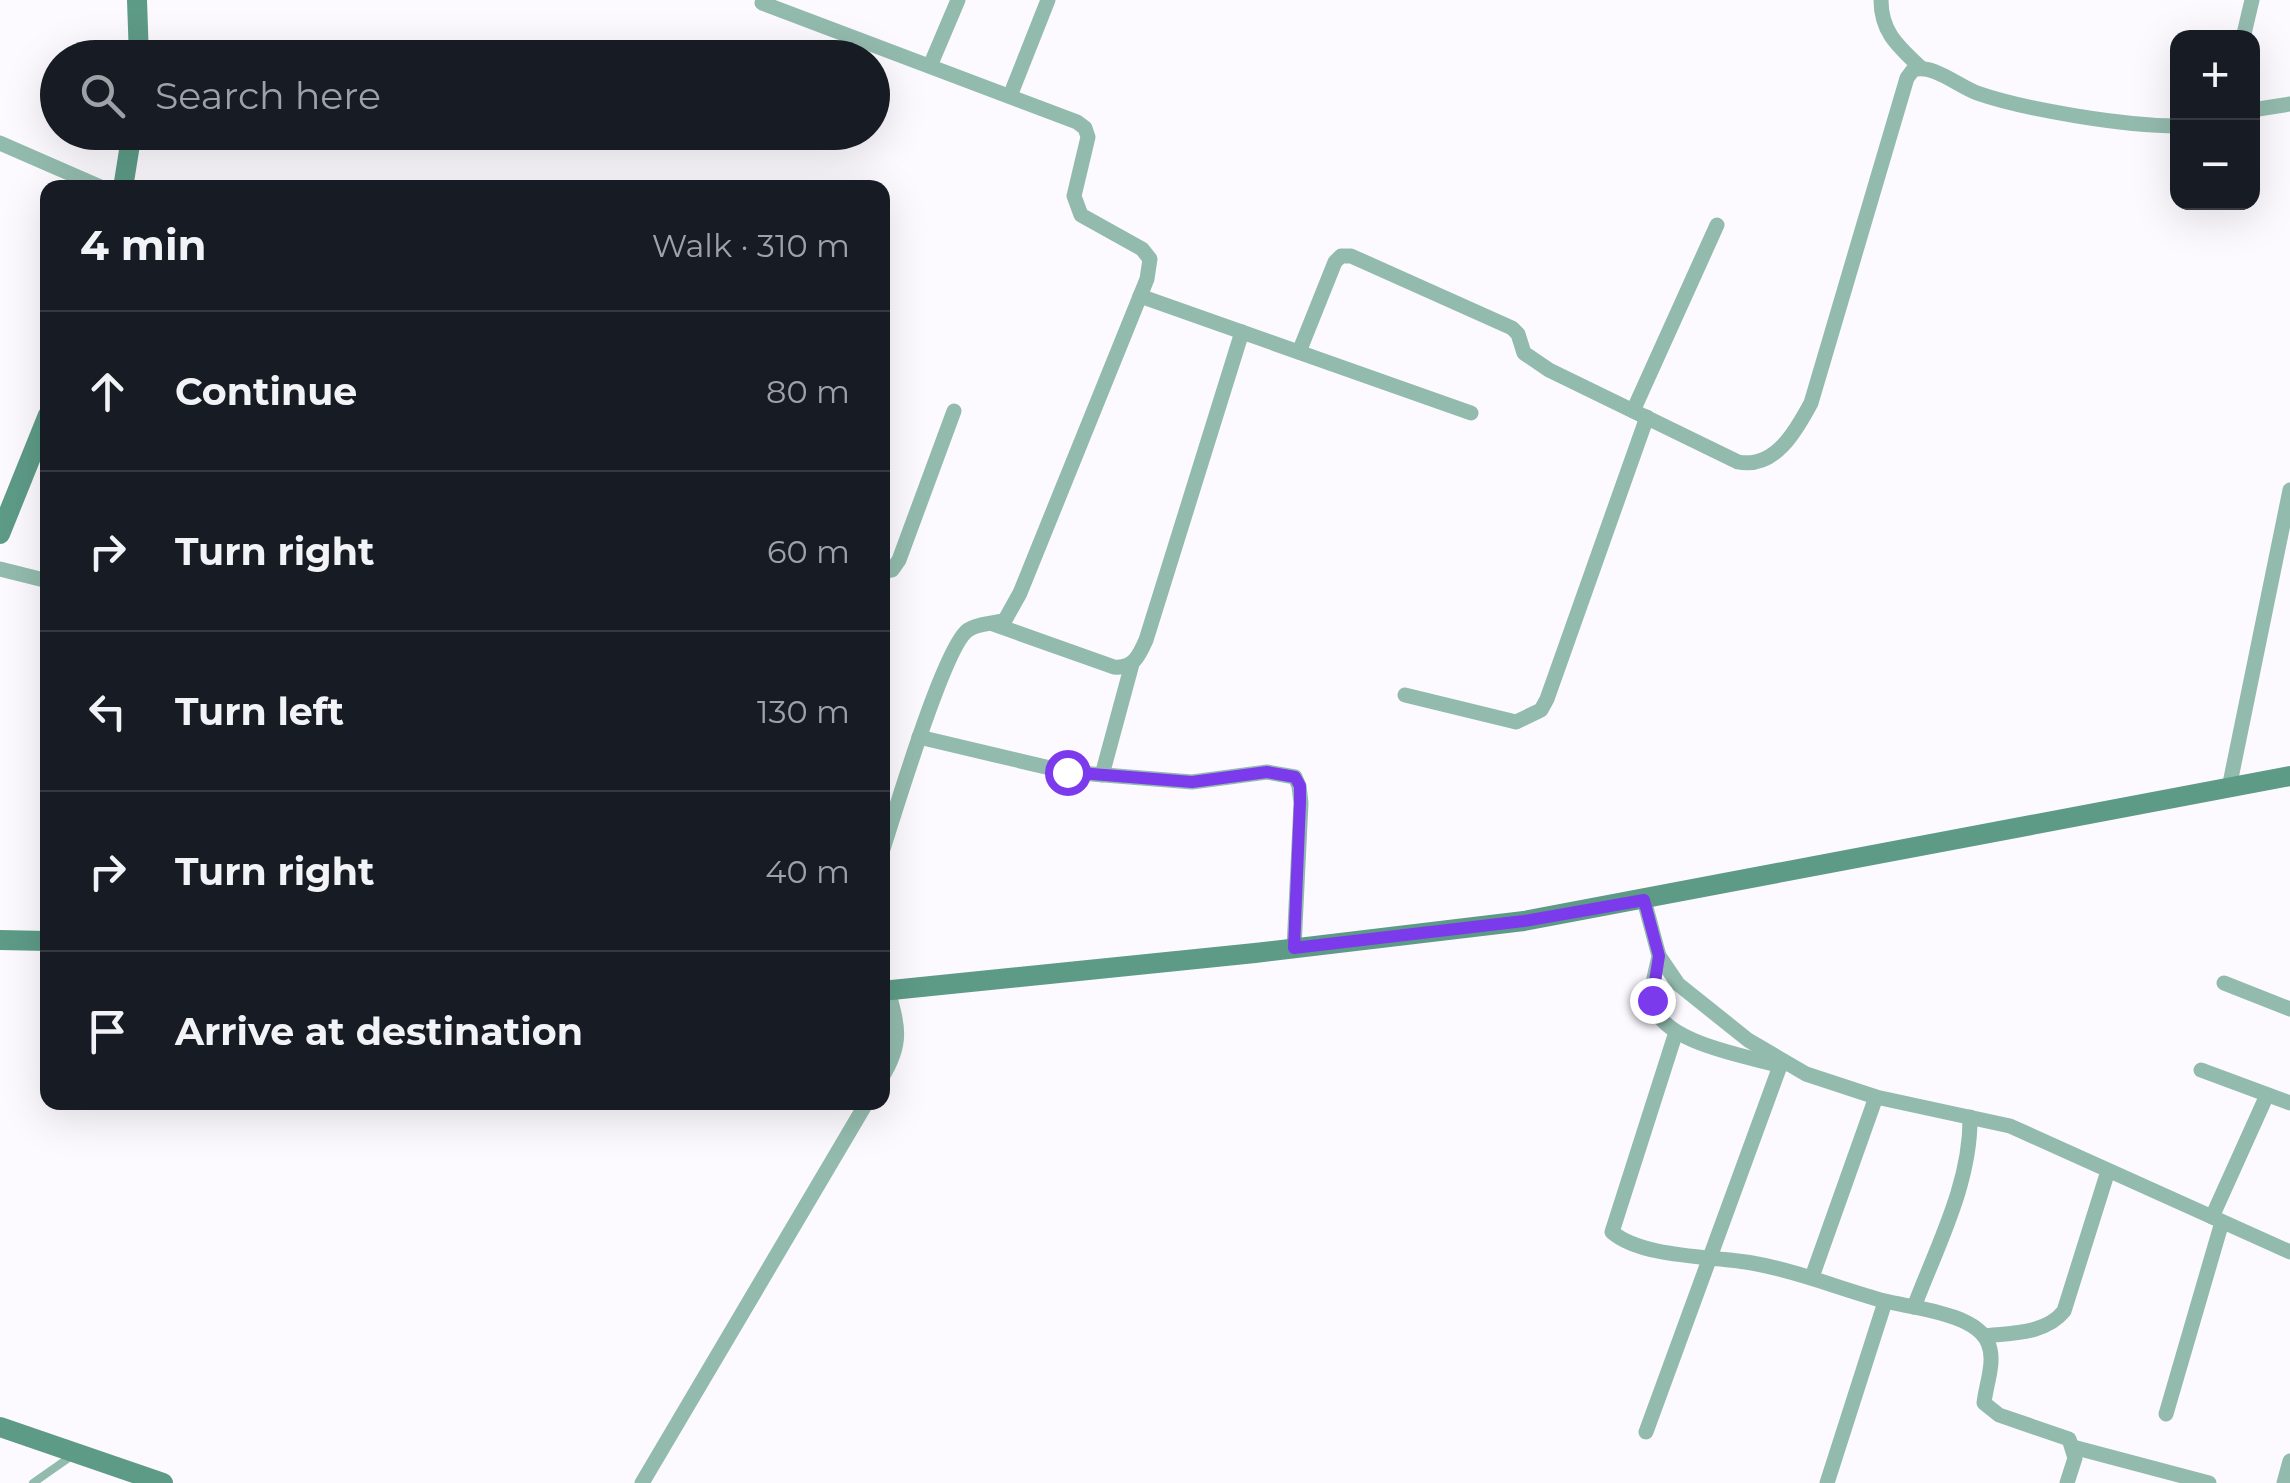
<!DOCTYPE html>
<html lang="en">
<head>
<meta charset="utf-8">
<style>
	:root { --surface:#171b24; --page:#242831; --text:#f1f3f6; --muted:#9ea1a6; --line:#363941 }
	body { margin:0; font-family:Montserrat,sans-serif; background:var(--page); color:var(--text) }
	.controls { position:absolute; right:30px; top:30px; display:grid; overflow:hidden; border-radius:20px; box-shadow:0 10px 40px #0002 }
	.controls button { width:90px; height:90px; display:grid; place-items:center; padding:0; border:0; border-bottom:2px solid var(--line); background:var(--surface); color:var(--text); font:50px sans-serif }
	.stop { position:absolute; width:30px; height:30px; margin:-22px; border:8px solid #7c3aed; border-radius:50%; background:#fff }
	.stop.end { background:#7c3aed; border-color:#fff; box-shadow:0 2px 10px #0008 }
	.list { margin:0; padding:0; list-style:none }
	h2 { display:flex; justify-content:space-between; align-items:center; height:130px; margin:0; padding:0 40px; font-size:42px }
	h2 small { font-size:32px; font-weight:400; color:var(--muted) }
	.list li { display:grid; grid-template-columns:65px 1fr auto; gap:30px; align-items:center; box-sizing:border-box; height:160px; padding:0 40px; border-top:2px solid var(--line) }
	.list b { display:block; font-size:38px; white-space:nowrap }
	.list em { font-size:32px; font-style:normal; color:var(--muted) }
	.icon { flex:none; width:55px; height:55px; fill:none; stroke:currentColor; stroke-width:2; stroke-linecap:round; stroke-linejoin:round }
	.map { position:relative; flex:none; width:2290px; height:1483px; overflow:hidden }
	.search { position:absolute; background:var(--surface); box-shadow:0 10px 40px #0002; left:40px; top:40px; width:850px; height:110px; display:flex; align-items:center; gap:25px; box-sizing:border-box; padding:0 35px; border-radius:55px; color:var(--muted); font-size:38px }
	.panel { position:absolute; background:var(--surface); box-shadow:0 10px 40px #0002; left:40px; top:180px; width:850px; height:930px; border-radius:20px }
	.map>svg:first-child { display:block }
</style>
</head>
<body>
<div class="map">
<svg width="2290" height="1483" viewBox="0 0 2290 1483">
	<rect width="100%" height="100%" fill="#fdfaff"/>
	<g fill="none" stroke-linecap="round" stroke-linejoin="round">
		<path stroke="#93bbad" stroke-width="8" d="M33,1483L73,1455"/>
		<g stroke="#93bbad" stroke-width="15">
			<path d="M1881,0C1881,32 1898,46 1920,67"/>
			<path d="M762,3L1077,122L1085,128L1088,137L1074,196L1081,215L1142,249L1150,259L1147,279L1020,593L1005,620C994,624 978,623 968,630C944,646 894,816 882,852"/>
			<path d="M2243,38L2252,0"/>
			<path d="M930,66L958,0"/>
			<path d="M1010,96L1048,0"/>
			<path d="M2252,110L2290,104"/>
			<path d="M0,143L103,188"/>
			<path d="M1140,296L1471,413"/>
			<path d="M1299,352L1335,262L1341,256H1351L1512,328L1518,334L1524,353L1549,370L1738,462C1775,469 1796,431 1811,403L1907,78L1913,70C1932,63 1958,86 1977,93C2026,110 2125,126 2178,126"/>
			<path d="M1633,411L1717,225"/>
			<path d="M0,569L48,581"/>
			<path d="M882,572L892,570L899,560L954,411"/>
			<path d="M993,624L1114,667C1133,669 1139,656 1146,640L1242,332"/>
			<path d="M1405,695L1516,722L1541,710L1547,699L1647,417"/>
			<path d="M919,737L1067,772L1192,782L1267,772L1295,777L1299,786L1301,803L1294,948"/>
			<path d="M1102,775L1132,664"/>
			<path d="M2229,788L2290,490"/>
			<path d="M1644,900L1659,956L1678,984L1748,1040L1806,1074L1876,1097L2010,1126L2290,1252"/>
			<path d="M1659,956C1656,971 1650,988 1653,1003C1661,1043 1747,1056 1781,1066"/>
			<path d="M2224,983L2290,1009"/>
			<path d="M1676,1032L1612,1232C1642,1258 1713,1256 1752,1263C1798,1271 1840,1289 1885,1301C1912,1308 1976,1313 1988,1343C1996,1361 1986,1384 1984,1403L1999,1415L2069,1439L2075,1458L2067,1483"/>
			<path d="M2201,1070L2290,1103"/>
			<path d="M882,1077C903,1043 898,1027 888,990"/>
			<path d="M2212,1217L2267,1095"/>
			<path d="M1812,1277L1876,1097"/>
			<path d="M1914,1307C1937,1246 1971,1183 1970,1117"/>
			<path d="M1984,1336C2011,1333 2046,1334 2064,1311L2108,1171"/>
			<path d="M2166,1414L2222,1222"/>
			<path d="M1646,1432L1780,1066"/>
			<path d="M2073,1447L2209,1483"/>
			<path d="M642,1483L867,1102"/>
			<path d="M1827,1483L1885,1302"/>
			<path d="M2284,1483L2290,1461"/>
		</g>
		<g stroke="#5d9b87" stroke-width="20">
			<path d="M137,0L139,58"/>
			<path d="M123,188L132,132"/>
			<path d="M0,534L48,415"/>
			<path d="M0,940L48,941"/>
			<path d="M882,991L1255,953L1524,921L2290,776"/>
			<path d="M0,1427L163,1483"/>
		</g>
	</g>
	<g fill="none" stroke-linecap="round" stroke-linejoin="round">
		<path stroke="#7c3aed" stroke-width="12" d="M1067,772L1192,782L1267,772L1295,777L1300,786V802L1294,948L1524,921L1644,900L1659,956L1652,1000"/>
	</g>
</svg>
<div class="controls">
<button>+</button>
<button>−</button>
</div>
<div class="stop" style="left:1067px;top:772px"></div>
<div class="stop end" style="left:1652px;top:1000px"></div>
<div class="search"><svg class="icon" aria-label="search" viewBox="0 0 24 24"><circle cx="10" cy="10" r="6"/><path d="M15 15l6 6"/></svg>Search here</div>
<section class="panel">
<h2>4 min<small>Walk · 310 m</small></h2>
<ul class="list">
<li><svg class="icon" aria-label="ahead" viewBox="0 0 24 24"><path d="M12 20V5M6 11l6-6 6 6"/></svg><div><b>Continue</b></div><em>80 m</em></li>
<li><svg class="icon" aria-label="right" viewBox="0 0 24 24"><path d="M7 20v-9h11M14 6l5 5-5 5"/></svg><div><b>Turn right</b></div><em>60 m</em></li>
<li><svg class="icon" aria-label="left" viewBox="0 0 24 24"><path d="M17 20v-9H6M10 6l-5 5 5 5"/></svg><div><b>Turn left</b></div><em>130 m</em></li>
<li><svg class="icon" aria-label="right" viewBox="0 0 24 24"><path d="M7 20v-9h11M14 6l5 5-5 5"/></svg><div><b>Turn right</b></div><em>40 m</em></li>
<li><svg class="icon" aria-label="arrive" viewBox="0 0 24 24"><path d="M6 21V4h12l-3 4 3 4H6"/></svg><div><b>Arrive at destination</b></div></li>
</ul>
</section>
</div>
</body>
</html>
